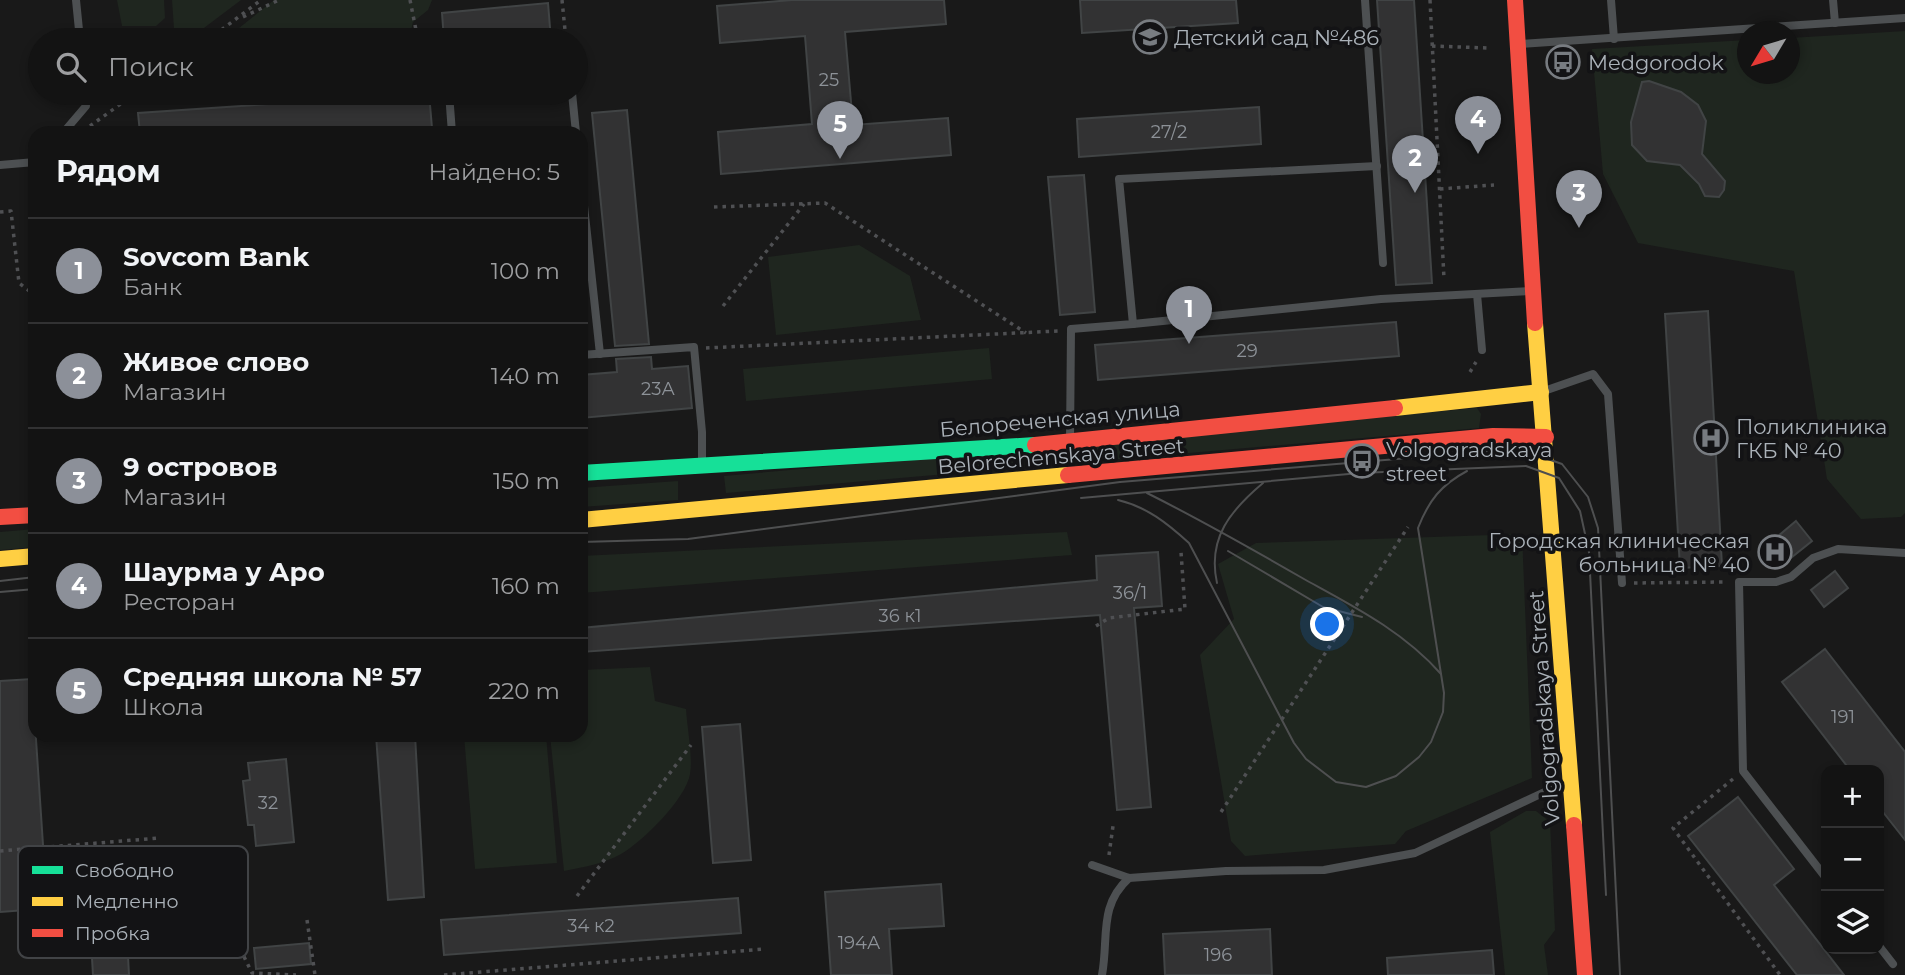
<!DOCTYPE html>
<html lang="ru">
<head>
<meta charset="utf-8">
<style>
	:root { --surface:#131313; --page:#1c1c1c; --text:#f1f3f6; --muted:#9d9ea0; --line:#323233; --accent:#8c9099 }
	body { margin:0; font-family:Montserrat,sans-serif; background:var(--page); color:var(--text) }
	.controls { position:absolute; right:21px; bottom:21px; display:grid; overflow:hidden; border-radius:14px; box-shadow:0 4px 10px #0003 }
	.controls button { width:63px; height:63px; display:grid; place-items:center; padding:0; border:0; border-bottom:2px solid var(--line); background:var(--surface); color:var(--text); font:35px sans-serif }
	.compass { position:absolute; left:1737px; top:21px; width:63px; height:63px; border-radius:50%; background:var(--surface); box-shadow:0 4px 10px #0003; rotate:232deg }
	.you { position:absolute; left:1328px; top:625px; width:24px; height:24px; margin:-18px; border:5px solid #fff; border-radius:50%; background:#1a73e8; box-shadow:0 0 0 10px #1a73e833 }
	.badge { display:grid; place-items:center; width:46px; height:46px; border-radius:50%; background:var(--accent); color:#fff; font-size:23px; font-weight:700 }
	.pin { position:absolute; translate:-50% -58px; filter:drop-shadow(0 2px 4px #0008) }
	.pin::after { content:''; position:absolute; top:37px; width:24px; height:21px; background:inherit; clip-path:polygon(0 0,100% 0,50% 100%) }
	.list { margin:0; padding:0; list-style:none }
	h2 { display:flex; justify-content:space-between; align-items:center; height:91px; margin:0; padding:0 28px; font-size:30px }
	h2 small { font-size:23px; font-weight:400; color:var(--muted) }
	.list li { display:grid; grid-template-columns:46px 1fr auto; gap:21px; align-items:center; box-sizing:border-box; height:105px; padding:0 28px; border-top:2px solid var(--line) }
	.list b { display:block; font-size:26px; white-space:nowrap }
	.list p { margin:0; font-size:23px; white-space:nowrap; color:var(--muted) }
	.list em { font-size:23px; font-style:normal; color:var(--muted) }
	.icon { flex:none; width:38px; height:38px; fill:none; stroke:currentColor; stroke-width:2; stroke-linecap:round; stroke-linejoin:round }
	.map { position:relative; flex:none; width:1905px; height:975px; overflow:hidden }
	.search { position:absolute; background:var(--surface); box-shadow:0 4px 10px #0003; left:28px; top:28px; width:560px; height:77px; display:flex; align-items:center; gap:18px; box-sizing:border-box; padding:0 24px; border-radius:38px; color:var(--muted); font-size:26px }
	.panel { position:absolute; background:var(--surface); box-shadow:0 4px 10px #0003; left:28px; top:126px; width:560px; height:616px; border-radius:21px }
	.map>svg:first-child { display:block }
</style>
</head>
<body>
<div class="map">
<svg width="1905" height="975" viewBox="0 0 1905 975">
	<rect width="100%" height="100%" fill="#191919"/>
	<g fill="#1f261f">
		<path d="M117,0H164L165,18L156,26H122Z"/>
		<path d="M172,0H241L188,40H117L116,36L149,40L174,29Z"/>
		<path d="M274,0H432L428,10L413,22L409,40H224Z"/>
		<path d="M1905,31V513L1901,517L1861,519L1827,479L1794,271L1638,243L1603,174L1592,49L1747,40L1748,74H1790V38Z"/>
		<path d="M859,245L910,276L921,320L776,335L768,257Z"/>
		<path d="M989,348L992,379L746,401L743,369Z"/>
		<path d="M1477,408L1481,414L1479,428L726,493L724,476Z"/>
		<path d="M678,481V500L581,507V488Z"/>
		<path d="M35,529V547L0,550V532Z"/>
		<path d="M1067,532L1072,555L581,593V556Z"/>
		<path d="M1522,534L1532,778L1406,831L1395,844L1245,856L1231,841L1200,655L1234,619L1218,564L1256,543Z"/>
		<path d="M650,667L655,701L686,709C687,727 693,757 690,774C686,799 642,842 621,854C603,864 584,867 564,871L550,735H581V670Z"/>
		<path d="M464,735H546L557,863L475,869Z"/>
		<path d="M1526,811H1536L1550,822L1555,930L1544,945L1548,975H1505L1490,832Z"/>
	</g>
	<g fill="#323233" stroke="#414445" stroke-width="2">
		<path d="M792,0H944L946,24L845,32L853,125L948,118L951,155L721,174L718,132L812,124L805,36L720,43L717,6Z"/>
		<path d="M1080,0H1236L1238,23L1082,33Z"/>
		<path d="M1377,0H1414L1432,283L1396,285Z"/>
		<path d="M548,3L551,40H444L442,13Z"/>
		<path d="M1649,81L1681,92L1698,105L1706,121L1702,154L1725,181L1724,190L1719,197L1705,196L1699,184L1680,165L1647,161L1632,145L1631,122L1642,82Z"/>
		<path d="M429,93L432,128L358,133H140L138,113Z"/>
		<path d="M1259,107L1261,144L1079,157L1077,119Z"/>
		<path d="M627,110L649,344L615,346L592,113Z"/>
		<path d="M1084,175L1095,312L1060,315L1048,177Z"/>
		<path d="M1708,311L1722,566L1680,568L1665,314Z"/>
		<path d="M1396,322L1399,356L1098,380L1095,345Z"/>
		<path d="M651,357L652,369L688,366L692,408L581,418V375L617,372L616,359Z"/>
		<path d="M1796,521L1812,541L1787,561L1771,542Z"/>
		<path d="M1158,552L1162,606L1134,608L1151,807L1117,810L1100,615L581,652V628L1097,580L1096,556Z"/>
		<path d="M1835,571L1848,588L1824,607L1811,590Z"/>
		<path d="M1825,649L1905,752V840L1879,807V770H1850L1782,682Z"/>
		<path d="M32,679L44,860L65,859V865L106,862L105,856L131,854L132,861L179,857L182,898L0,912V681Z"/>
		<path d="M740,724L751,860L713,863L702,727Z"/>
		<path d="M376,735H415L424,897L388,900Z"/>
		<path d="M286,759L294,842L256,846L254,825H248L243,781L250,780L248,763Z"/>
		<path d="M1738,797L1794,869L1774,885L1844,975H1797L1688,836Z"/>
		<path d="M941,884L944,926L889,929L892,975H831L825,892Z"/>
		<path d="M738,898L741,933L444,955L441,920Z"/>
		<path d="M1270,929L1272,975H1165L1163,934Z"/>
		<path d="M309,943L311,964L256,969L254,948Z"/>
		<path d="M1492,950L1494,975H1388L1387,958Z"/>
		<path d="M128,956L129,975H93L92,958Z"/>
	</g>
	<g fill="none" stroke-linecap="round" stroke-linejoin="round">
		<g stroke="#4f5053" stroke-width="3.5" stroke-dasharray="3.5 5" stroke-linecap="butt">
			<path d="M410,0L418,40"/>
			<path d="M562,0L566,40"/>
			<path d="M1430,0L1444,279"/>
			<path d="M243,17L279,0"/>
			<path d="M208,40L261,0"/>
			<path d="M1432,46L1487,48"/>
			<path d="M90,126L136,93"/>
			<path d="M1440,189L1494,185"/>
			<path d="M714,207L825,203L1026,333"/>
			<path d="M0,212L11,211L19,283L32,293L35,340"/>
			<path d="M723,306L804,204"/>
			<path d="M706,348L1058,331"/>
			<path d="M1470,372L1476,362"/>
			<path d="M1634,583L1724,582"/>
			<path d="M1096,626L1109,618L1185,609L1181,552"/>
			<path d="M1733,779L1673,828L1780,975"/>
			<path d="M1221,812L1408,527"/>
			<path d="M73,845L74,864"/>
			<path d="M0,851L159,838"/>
			<path d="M1109,855L1113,826"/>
			<path d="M577,896L691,745"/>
			<path d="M77,906L79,937"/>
			<path d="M307,920L315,975"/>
			<path d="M229,926L252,973L296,975"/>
			<path d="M444,975L765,949"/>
		</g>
		<g stroke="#4d5052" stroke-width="8">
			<path d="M76,0L80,40"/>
			<path d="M1365,0L1383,263"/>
			<path d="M1611,0L1614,39"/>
			<path d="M1833,0L1835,23"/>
			<path d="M1521,44L1905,18"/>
			<path d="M449,93L452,133"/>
			<path d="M572,93L576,133"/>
			<path d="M63,133L86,106L85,93"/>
			<path d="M0,165L35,162"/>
			<path d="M581,178L600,354"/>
			<path d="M1477,294L1482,350"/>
			<path d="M1133,324L1381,299L1530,291"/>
			<path d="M581,355L694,347L702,432V464"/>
			<path d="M1544,391L1593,374L1608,394L1622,583"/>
			<path d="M1070,442L1071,329L1133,324L1119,179L1377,166"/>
			<path d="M1092,865L1129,878L1226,871L1324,870L1415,853L1551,789H1568"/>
			<path d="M1826,878L1743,771L1739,582H1776L1791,577L1813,558L1838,549L1905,553"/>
			<path d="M1879,946L1893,964"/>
			<path d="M1102,975C1109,938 1098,906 1129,878"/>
		</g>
		<path stroke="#16e098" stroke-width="16" d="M581,473L1035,445"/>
		<g stroke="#ffcf43" stroke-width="16">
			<path d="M1535,323L1574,825"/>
			<path d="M1395,408L1541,392"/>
			<path d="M581,520L1068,475"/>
			<path d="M0,559L35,556"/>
		</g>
		<g stroke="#f24e42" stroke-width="16">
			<path d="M1515,0L1535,323"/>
			<path d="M1035,445L1395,408"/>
			<path d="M1068,475L1493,436L1546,437"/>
			<path d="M0,517L35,515"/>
			<path d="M1574,825L1585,975"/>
		</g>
		<g stroke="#4e4f50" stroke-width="2">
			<path d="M1147,493C1201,520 1252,549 1304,579C1353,606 1403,631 1441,674"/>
			<path d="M1081,498L1360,473L1526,466L1559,478L1580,511L1589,552L1606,895"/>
			<path d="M1118,500C1147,507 1167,523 1189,543L1294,743L1306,759L1336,782L1366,787L1396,776L1419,757L1431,742L1443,712L1444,693L1418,528C1429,500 1441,485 1467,471"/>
			<path d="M581,542L688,539L1120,482L1494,451L1528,452L1562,464L1588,497L1598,528L1620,975"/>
			<path d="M1228,551L1323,607L1362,617"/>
			<path d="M0,581L35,577"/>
			<path d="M1217,583C1207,538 1231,510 1263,483"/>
			<path d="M0,592L35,589"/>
		</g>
	</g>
	<defs>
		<symbol id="school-ring" viewBox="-11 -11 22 22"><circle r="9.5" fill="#131315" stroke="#787c81" stroke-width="1.5"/><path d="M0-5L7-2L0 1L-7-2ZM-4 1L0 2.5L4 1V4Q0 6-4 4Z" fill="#787c81"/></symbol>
		<symbol id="bus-ring" viewBox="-11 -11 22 22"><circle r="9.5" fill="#131315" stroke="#787c81" stroke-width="1.5"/><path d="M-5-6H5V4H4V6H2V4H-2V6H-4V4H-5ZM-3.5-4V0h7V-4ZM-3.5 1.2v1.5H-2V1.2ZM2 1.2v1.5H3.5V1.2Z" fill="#787c81"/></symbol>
		<symbol id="hospital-ring" viewBox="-11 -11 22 22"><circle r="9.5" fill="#131315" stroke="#787c81" stroke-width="1.5"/><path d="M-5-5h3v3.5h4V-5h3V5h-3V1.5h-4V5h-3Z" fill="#787c81"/></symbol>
	</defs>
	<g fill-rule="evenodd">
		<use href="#school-ring" x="1131" y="18" width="38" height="38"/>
		<use href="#bus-ring" x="1544" y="43" width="38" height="38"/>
		<use href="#hospital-ring" x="1692" y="419" width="38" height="38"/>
		<use href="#bus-ring" x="1343" y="442" width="38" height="38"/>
		<use href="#hospital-ring" x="1756" y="533" width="38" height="38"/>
	</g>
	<g text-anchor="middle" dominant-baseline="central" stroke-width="7" stroke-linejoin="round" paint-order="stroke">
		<g font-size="18" fill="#8d9298">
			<text x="829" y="80">25</text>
			<text x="1169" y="132">27/2</text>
			<text x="1247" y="351">29</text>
			<text x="658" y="389">23А</text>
			<text x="1130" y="593">36/1</text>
			<text x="900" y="616">36 к1</text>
			<text x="1843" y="717">191</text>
			<text x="268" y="803">32</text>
			<text x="591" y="926">34 к2</text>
			<text x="859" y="943">194А</text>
			<text x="1218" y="955">196</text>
		</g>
		<g font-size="21" fill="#abb2b9" stroke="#131315" text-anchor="start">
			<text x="1174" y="37">Детский сад №486</text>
			<text x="1588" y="62">Medgorodok</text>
			<text x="1736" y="426">Поликлиника<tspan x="1736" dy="24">ГКБ № 40</tspan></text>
			<text x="1386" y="449">Volgogradskaya<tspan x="1386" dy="24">street</tspan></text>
			<text x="1750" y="540" text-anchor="end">Городская клиническая<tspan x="1750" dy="24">больница № 40</tspan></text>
		</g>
		<g font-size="21" fill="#abb2b9" stroke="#131315">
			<text transform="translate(1060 419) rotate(-5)">Белореченская улица</text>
			<text transform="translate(1061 456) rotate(-5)">Belorechenskaya Street</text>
			<text transform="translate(1544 708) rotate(-94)">Volgogradskaya Street</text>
		</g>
	</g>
	<rect x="18" y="846" width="230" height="112" rx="10" fill="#131315" stroke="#414346" stroke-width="2"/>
	<rect x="32" y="866" width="31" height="8" fill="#16e098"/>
	<rect x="32" y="897" width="31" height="9" fill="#ffcf43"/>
	<rect x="32" y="929" width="31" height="8" fill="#f24e42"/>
	<g font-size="19" fill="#abb2b9">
		<text x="75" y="877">Свободно</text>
		<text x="75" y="908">Медленно</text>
		<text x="75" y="940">Пробка</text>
	</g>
</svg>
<div class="controls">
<button>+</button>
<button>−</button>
<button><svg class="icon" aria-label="layers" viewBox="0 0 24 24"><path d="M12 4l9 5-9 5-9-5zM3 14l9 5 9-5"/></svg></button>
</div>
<svg class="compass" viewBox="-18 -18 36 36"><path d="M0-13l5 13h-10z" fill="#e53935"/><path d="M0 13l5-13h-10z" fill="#9d9ea0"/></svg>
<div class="you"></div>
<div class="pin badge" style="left:1189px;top:344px">1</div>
<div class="pin badge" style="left:1415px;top:193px">2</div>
<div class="pin badge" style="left:1579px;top:228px">3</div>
<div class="pin badge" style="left:1478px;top:154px">4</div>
<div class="pin badge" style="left:840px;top:159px">5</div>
<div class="search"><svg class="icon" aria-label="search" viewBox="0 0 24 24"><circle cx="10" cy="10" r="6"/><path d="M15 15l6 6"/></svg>Поиск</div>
<section class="panel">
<h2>Рядом<small>Найдено: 5</small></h2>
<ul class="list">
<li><span class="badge">1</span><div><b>Sovcom Bank</b><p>Банк</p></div><em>100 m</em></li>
<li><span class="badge">2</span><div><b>Живое слово</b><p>Магазин</p></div><em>140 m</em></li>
<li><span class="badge">3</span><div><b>9 островов</b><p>Магазин</p></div><em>150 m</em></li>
<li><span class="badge">4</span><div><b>Шаурма у Аро</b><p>Ресторан</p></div><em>160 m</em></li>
<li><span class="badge">5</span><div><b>Средняя школа № 57</b><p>Школа</p></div><em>220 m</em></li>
</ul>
</section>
</div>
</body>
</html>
